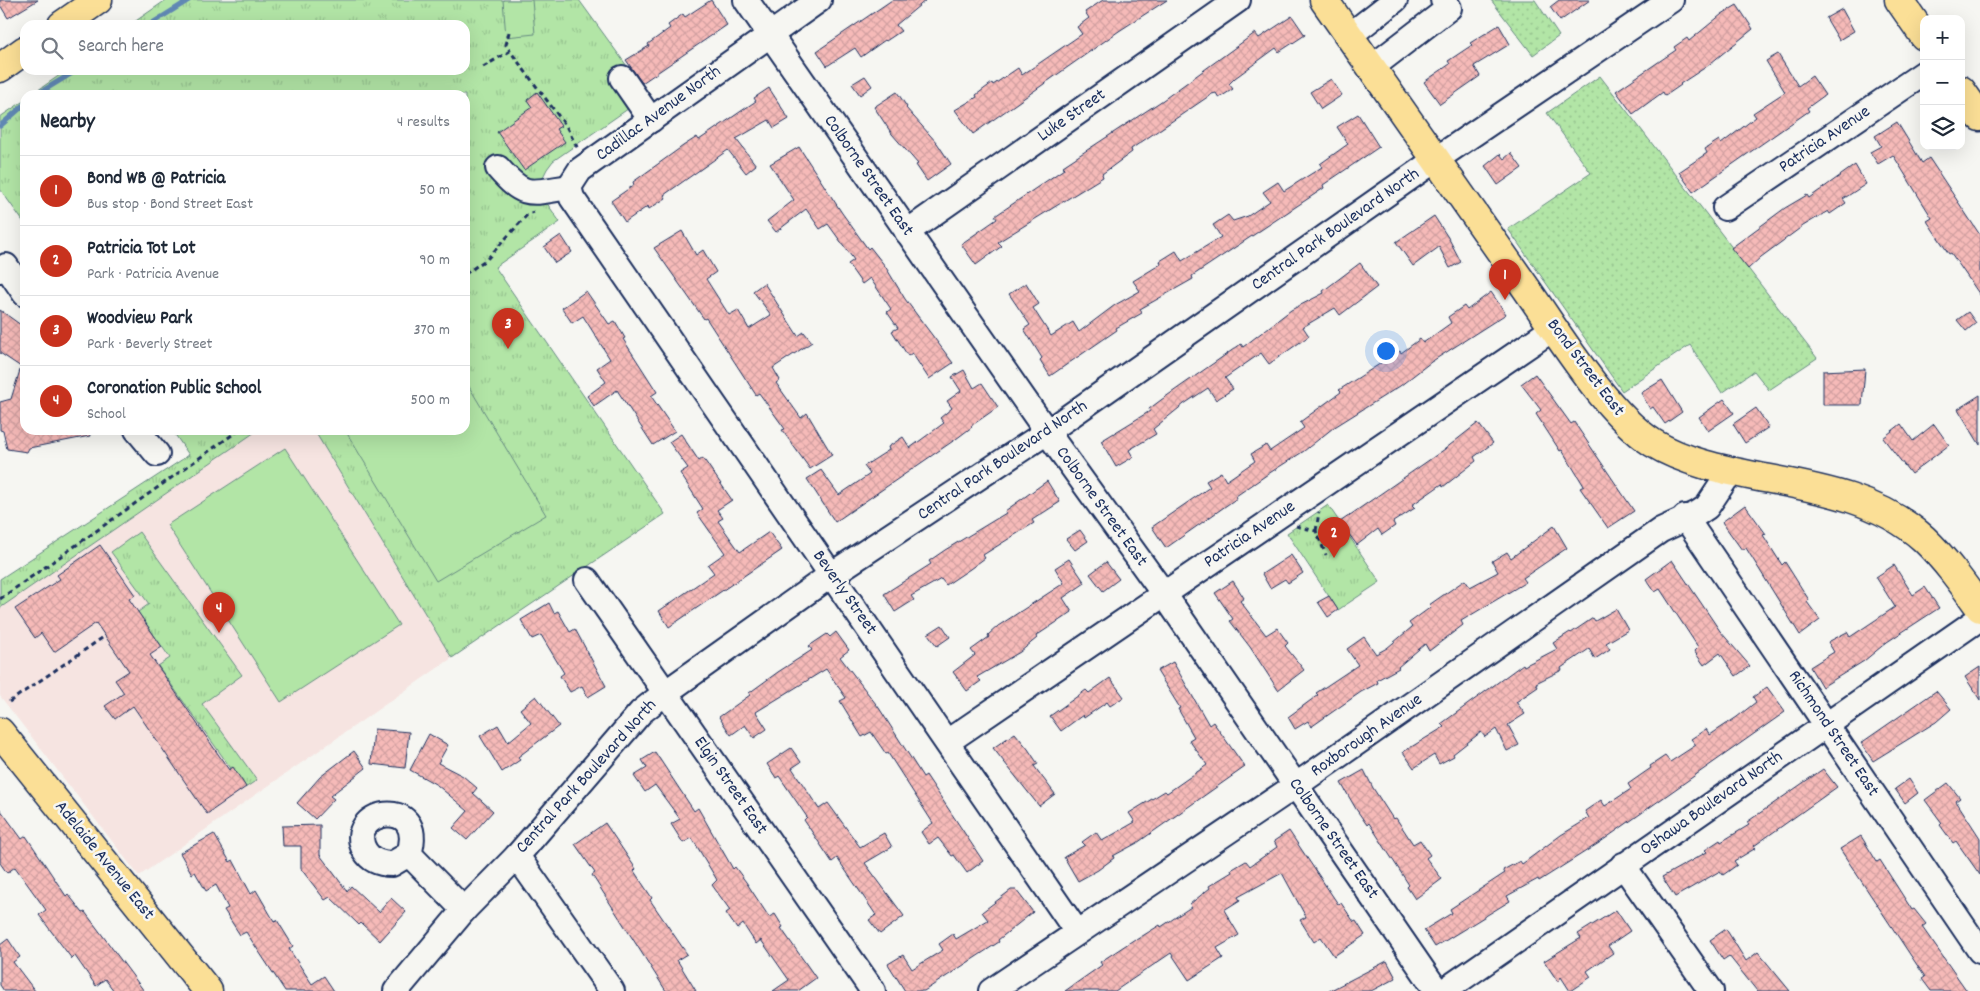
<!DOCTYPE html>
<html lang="en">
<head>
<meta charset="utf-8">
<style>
	:root { --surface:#fff; --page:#f6f6f7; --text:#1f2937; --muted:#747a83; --line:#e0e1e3; --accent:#c8321e }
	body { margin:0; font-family:Dekko,sans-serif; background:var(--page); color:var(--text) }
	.controls { position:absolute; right:15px; top:15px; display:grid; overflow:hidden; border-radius:10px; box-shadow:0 5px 20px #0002 }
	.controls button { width:45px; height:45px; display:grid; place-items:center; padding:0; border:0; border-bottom:1px solid var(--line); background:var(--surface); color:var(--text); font:25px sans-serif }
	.you { position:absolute; left:1385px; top:350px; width:18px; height:18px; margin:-12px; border:4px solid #fff; border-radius:50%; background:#1a73e8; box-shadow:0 0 0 8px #1a73e833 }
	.badge { display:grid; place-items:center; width:32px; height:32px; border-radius:50%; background:var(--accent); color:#fff; font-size:16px; font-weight:700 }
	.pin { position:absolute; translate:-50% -41px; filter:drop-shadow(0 1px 2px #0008) }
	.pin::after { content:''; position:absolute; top:26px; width:18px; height:15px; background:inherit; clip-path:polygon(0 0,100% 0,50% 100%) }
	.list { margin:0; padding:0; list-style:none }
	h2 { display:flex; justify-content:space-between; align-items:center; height:65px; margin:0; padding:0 20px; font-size:21px }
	h2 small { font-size:16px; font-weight:400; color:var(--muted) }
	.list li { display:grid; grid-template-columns:32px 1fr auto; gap:15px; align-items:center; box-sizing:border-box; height:70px; padding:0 20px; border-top:1px solid var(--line) }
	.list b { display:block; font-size:19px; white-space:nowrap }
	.list p { margin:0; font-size:16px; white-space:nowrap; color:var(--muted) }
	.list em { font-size:16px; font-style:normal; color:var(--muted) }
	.icon { flex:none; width:28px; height:28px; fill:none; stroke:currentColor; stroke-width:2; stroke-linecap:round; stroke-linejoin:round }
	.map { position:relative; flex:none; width:1980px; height:991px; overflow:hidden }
	.search { position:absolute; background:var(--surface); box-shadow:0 5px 20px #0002; left:20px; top:20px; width:450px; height:55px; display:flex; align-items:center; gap:12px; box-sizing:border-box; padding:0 18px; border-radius:15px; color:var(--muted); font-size:19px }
	.panel { position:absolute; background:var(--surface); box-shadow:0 5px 20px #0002; left:20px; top:90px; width:450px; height:345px; border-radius:15px }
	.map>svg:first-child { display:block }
</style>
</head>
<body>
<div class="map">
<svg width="1980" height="991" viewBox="0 0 1980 991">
	<defs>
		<pattern id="grass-dots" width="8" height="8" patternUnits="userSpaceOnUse" patternTransform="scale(1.25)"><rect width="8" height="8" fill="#b2e5a6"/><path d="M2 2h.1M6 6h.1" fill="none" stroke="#98c591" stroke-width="1.8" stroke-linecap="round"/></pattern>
		<pattern id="park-tufts" width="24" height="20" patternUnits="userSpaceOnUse" patternTransform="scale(1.25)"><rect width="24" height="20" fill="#b2e5a6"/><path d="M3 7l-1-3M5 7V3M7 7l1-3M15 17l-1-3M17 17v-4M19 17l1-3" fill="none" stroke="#98c591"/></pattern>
		<pattern id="building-cross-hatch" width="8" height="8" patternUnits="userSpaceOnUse" patternTransform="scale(1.25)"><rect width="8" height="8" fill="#f6bab8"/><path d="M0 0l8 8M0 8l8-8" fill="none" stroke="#d2a0a1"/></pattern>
	</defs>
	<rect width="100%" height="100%" fill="#f6f6f2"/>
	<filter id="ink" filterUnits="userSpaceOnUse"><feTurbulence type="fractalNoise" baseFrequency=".02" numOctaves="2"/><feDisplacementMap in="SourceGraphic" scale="10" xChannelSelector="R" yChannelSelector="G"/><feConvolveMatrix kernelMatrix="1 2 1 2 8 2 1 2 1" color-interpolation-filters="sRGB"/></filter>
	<g filter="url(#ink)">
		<path fill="#f6e4e1" d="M258,430H314L452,658L139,876L0,696V608Z"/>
		<g fill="url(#grass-dots)" stroke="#668a82">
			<path d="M1491,0H1535L1559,36L1533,55Z"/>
			<path d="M1600,76L1817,358L1769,390L1754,371L1722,393L1690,345L1622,391L1508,229L1591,173L1547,113Z"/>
		</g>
		<g fill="url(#park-tufts)" stroke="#668a82">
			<path d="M166,0H579L648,95L553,161L547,169L542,179V190L546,202L560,222L495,267L665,514L452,658L314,430H465V95H31L67,70H465V25H130Z"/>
			<path d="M25,100V224L0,189V117Z"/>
			<path d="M172,430H258L0,608V579L189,455Z"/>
			<path d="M1328,505L1380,582L1338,610L1287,533Z"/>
			<path d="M139,532L242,675L202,704L257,780L245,788L158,666L170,658L138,612L149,604L111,552Z"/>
		</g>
		<g fill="#b2e5a6" stroke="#668a82">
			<path d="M503,0H532L535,34L506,37Z"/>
			<path d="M465,380L546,515L436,581L345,430H465Z"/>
			<path d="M285,448L399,625L281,702L167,525Z"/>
		</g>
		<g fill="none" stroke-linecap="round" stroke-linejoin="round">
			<g stroke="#6188b4" stroke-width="5">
				<path d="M149,25L189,0"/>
				<path d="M36,95L77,70"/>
				<path d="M0,126L25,104"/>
			</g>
		</g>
		<g fill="url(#building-cross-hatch)" stroke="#1b2f5e">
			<path d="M0,0H38L8,18L0,5Z"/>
			<path d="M711,0L727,25L642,83L626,60L649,46L648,44L670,28L668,25L683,14L685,17Z"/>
			<path d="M892,0H926L896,25L901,31L886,41L885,40L861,57L855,48L827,66L817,51Z"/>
			<path d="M1103,0H1167L1119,31L973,134L955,110L977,97L976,95L992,83L993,85L1018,68L1022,75L1082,34L1077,27L1089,18L1085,12Z"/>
			<path d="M1559,0H1590L1560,21L1550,7Z"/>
			<path d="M1737,5L1753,29L1706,67L1680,84L1681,85L1665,96L1663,92L1633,114L1616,91L1676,50L1674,47L1687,38L1689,41L1722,14Z"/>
			<path d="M1842,9L1854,31L1839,40L1826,18Z"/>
			<path d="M1292,16L1305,35L1279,52L1276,48L1235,78L1229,84L1233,89L1219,98L1216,93L1212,94L1131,149L1132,152L1102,174L1103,177L998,242L1002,246L976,265L961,244L997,219L995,216L1064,169L1063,166L1163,100L1255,33L1259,38Z"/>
			<path d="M1499,25L1510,44L1474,66L1480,76L1440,104L1424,82L1450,64L1448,61L1472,45L1470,43Z"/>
			<path d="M1778,54L1798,86L1812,76L1825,95L1807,108L1809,111L1693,192L1679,172L1707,153L1705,149L1719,140L1721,144L1756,117L1753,113L1785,92L1766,61Z"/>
			<path d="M865,76L872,86L860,95L852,84Z"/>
			<path d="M1331,79L1342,95L1321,109L1310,92Z"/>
			<path d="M769,88L789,119L774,128L769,120L736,139L756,165L746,173L728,150L664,195L666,198L649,209L648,206L625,222L611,201L634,185L633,182L683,146L697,137L699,140L756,101L754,98Z"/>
			<path d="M537,92L561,126L556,129L565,142L524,170L497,132L532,107L527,100Z"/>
			<path d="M897,92L907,107L906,108L937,143L951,164L927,181L916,165L918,164L892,134L874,107Z"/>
			<path d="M1358,114L1379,147L1323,185L1324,188L1192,276L1193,279L1140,309L1142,313L1116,328L1117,330L1050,376L1040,360L1042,358L1024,329L1030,325L1009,294L1026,283L1039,304L1033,308L1051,336L1073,322L1079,332L1115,305L1140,291L1133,281L1161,264L1160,261L1176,251L1182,261L1221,237L1213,225L1228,215L1233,221L1248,216L1270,201L1263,192L1278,182L1284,191L1322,167L1320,164L1348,144L1337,127Z"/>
			<path d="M1897,122L1922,163L1929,158L1980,235V295L1951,253L1949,254L1927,221L1932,218L1893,155L1878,164L1870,152L1881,146L1875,136Z"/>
			<path d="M799,147L842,213L868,249L870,247L885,266L905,299L953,363L929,379L912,353L908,356L892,331L898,328L887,312L891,309L870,278L862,284L848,264L854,260L828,224L820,229L806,209L776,232L767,221L794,200L770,164Z"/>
			<path d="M1511,153L1522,168L1498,185L1485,166L1500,154L1504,159Z"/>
			<path d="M1855,165L1866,184L1843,199L1846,203L1830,214L1828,211L1803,226L1761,257L1748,269L1731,248L1785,208L1807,195L1809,198Z"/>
			<path d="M1434,216L1449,239L1461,262L1450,268L1439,247L1413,266L1396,242Z"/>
			<path d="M682,231L696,255L703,250L716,272L706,279L729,315L738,310L749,329L771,315L753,291L764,283L798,336L804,332L812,342L773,368L780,380L776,383L801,418L807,413L832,455L810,469L782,430L785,429L759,393L756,395L706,318L704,319L654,248Z"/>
			<path d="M561,235L572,252L555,263L544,247Z"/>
			<path d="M1360,263L1377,287L1340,315L1335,308L1303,327L1309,336L1269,364L1261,353L1225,378L1233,389L1216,400L1208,388L1184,404L1153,429L1156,434L1129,450L1133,457L1116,467L1101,441L1150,411L1149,409L1161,400L1241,344L1243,347L1291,310L1324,293L1323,291Z"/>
			<path d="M586,291L609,324L615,321L625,338L623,339L657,392L651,396L675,431L653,445L617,390L594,406L587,396L606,382L597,368L610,359L583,316L572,323L562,308Z"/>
			<path d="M1491,292L1506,314L1431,362L1400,386L1333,428L1304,451L1268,474L1236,496L1237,498L1166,548L1152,527L1210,487L1206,481L1221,472L1226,481L1255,461L1251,454L1266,445L1270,451L1304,428L1300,422L1341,392L1339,390L1400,351L1401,353L1420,339L1423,343L1451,323L1448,317L1464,306L1467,310Z"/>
			<path d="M0,310L25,328V430H89L90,436L29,448L27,452L7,449L3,431L0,430V402L11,399L21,367L0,353Z"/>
			<path d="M1968,312L1976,323L1966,331L1957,320Z"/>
			<path d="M1865,369L1862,405H1823V371Z"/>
			<path d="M964,370L974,388L982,383L998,407L971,426L972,427L956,439L835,522L807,479L821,470L839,495L870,474L864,466L889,450L888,447L903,437L910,448L944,423L940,418L952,408L947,401L961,391L952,377Z"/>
			<path d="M1535,374L1571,424L1574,422L1634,511L1608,528L1580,488L1584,486L1562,450L1560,451L1536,414L1541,410L1521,384Z"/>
			<path d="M1662,380L1682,412L1665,424L1653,407L1650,409L1641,393Z"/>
			<path d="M1980,395V445L1958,409Z"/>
			<path d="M1724,399L1734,413L1708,431L1699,417Z"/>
			<path d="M1756,408L1769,427L1745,443L1733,424Z"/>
			<path d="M1478,423L1493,443L1474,457L1476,461L1443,487L1442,484L1412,505L1415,508L1393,522L1395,526L1382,535L1378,529L1357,545L1340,522L1445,449Z"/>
			<path d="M1901,424L1913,441L1934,424L1949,445L1911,474L1883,438Z"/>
			<path d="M681,434L699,461L703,458L732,500L717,510L723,518L718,521L740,552L769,532L782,550L669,627L659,611L714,573L708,565L725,553L697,513L703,509L680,473L688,468L669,442Z"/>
			<path d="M1047,481L1060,502L1032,520L1034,523L983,555L985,558L970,569L946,585L941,579L911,596L914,600L895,612L884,594L931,564L929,561L945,550L1006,513L1005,511Z"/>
			<path d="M1745,505L1766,534L1763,535L1782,565L1785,562L1809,600L1807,602L1820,620L1800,635L1746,548L1742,550L1722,522Z"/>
			<path d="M1554,526L1567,548L1523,578L1526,582L1461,621L1463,625L1429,651L1425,644L1398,667L1399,668L1377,680L1378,683L1361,692L1311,727L1308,721L1295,729L1288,717L1318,695L1316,693L1358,665L1347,649L1364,637L1376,654L1387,648L1412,627L1409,623L1431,607L1429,605L1465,580L1470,587L1498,572L1492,561L1507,552L1511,558Z"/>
			<path d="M1080,530L1088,541L1075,550L1066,539Z"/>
			<path d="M100,545L135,595L129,599L162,647L150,655L229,770L233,767L246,787L207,814L133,706L115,719L105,706L124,693L115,680L129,671L96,623L54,652L41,633L35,638L15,609L60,579L57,575Z"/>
			<path d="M1291,555L1303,573L1288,583L1285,579L1270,588L1262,574Z"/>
			<path d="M1069,559L1085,583L1063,598L1072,612L1036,636L1037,638L1020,652L977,677L981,681L967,691L953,672L975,655L971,650L989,637L988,635L998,626L1064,583L1055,568Z"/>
			<path d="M1672,560L1720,631L1750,666L1736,676L1720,653L1704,665L1694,651L1698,647L1660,589L1655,592L1646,579Z"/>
			<path d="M1106,562L1119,579L1103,591L1090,574Z"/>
			<path d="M1894,565L1913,595L1925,587L1939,608L1887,642L1864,661L1822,687L1810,667L1834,652L1828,642L1847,632L1850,637L1895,607L1876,577Z"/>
			<path d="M1233,581L1244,598L1240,601L1266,635L1277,628L1288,643L1285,646L1304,670L1278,690L1250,647L1230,621L1233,619L1215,593Z"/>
			<path d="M1329,596L1338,610L1328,617L1318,602Z"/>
			<path d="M549,603L554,613L558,611L570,632L575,629L606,686L588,697L582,686L570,692L560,676L564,673L541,635L532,639L521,620Z"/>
			<path d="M1616,609L1628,630L1606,643L1610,649L1595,659L1589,649L1561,668L1562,670L1536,683L1538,687L1516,702L1525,714L1508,725L1519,745L1507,751L1496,729L1485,737L1481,732L1453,754L1454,756L1439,764L1434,755L1414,768L1403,752L1444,727L1441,724L1523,664L1524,666L1557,649L1553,643L1570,632L1571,633L1593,618L1595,621Z"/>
			<path d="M942,625L950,637L937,646L928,634Z"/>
			<path d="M836,632L849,650L840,657L879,708L923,777L926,775L983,861L967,873L954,855L952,856L938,838L929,844L921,832L933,823L888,753L886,754L871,732L862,737L840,701L846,698L826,669L756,712L767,729L754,738L745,725L731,735L719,717L750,695L749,693L778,672L812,650L809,646L827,634L830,637Z"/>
			<path d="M1173,662L1209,725L1213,722L1245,767L1137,843L1113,856L1114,858L1098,870L1078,881L1064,857L1085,845L1082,842L1096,832L1102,841L1135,822L1129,813L1165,791L1167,793L1207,765L1189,740L1194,737L1178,709L1180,708L1157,671Z"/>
			<path d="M1980,667V700L1965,677Z"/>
			<path d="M1110,678L1124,697L1110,706L1107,702L1084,718L1083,715L1061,731L1050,716L1086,690L1089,693Z"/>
			<path d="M1767,687L1785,712L1599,843L1539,881L1538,879L1507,896L1510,901L1435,947L1424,930L1452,913L1450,909L1505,873L1503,870L1520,861L1522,864L1561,835L1589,818L1585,811L1601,800L1605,806L1631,789L1628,784L1651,768L1650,766L1665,756L1670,762L1696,745L1691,739L1706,729L1710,735L1737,717L1756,702L1753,697Z"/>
			<path d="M1936,691L1951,709L1936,722L1873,761L1861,743Z"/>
			<path d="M536,696L559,726L518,757L520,760L502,772L480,736L498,725L508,742L531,723L520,709Z"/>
			<path d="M374,729L409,732L405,768L371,764Z"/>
			<path d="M1015,733L1028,749L1038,764L1034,766L1055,794L1039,806L993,748Z"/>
			<path d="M429,734L448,745L438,763L463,776L477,788L473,793L493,811L467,840L453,828L468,811L437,785L410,770Z"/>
			<path d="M791,748L801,762L792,768L819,809L828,803L860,847L884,833L892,847L865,863L904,916L880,934L869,920L876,915L837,858L832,862L804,820L807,817L779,776L776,778L767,764Z"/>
			<path d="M354,751L366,768L330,796L334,799L315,819L297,803L320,777Z"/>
			<path d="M655,752L694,811L698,808L733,869L735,867L746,882L769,917L775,914L783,927L781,928L816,978L798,991H773L789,980L761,940L756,944L743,924L737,929L726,913L730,910L712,885L717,880L692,838L683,843L671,824L680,819L655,785L645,792L634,776L647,768L642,760Z"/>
			<path d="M1823,769L1837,787L1754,846L1756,848L1734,861L1737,865L1723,875L1720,871L1675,897L1662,877L1707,852L1705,850L1720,840L1721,842L1749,825L1747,822Z"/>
			<path d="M1364,770L1373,788L1393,819L1396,818L1413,844L1420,840L1430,855L1426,858L1442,879L1415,899L1407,887L1409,885L1369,823L1367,825L1356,809L1341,783Z"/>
			<path d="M1909,779L1918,793L1905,803L1895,789Z"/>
			<path d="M1948,783L1960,798L1956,801L1980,838V875L1956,841L1953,843L1940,825L1942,823L1925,800Z"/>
			<path d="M0,809L22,839L26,836L66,896L68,894L83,913L85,912L144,991H114L105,979L96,986L75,956L72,959L39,915L46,910L15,867L7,873L0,863Z"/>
			<path d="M605,823L636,869L634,871L652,898L650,900L687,954L677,960L696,991H666L592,875L595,873L575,844Z"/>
			<path d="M320,825V855L347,891L351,886L379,912L391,898L406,912L380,941L361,923L359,925L330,897L325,900L301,869V846H283L282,826Z"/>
			<path d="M1289,831L1338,904L1341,903L1354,922L1356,921L1365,935L1334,956L1321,937L1314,942L1300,920L1306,917L1282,873L1238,897L1240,900L1224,910L1239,935L1217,948L1223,958L1189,980L1171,953L1115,991H1065L1102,965L1100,962L1135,939L1136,940L1160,925L1161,927L1191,907L1190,904L1210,888L1209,886L1232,872L1231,870L1246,861L1250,866L1277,847L1274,841Z"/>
			<path d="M214,834L230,862L233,860L251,894L256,890L274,921L277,920L293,946L289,949L312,984L324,976L334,991H285L246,932L240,935L224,910L228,908L216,885L206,891L195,872L192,874L180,853Z"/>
			<path d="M1861,836L1877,862L1880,860L1912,910L1914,909L1926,924L1922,927L1967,991H1931L1922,979L1925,977L1840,849Z"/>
			<path d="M1011,890H1016L1033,912L998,940L999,942L924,991H905L888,964L903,955L912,969L943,950L939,944L953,934L956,939L988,920L982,912Z"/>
			<path d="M1616,910L1630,931L1608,946L1613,953L1587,971L1591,977L1570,991L1561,977L1558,982L1544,961L1581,938L1578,934Z"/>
			<path d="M1726,929L1746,961L1758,952L1790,991H1757L1729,956L1723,960L1710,940Z"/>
			<path d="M8,939L20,957L13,962L35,991H4L0,985V945Z"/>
			<path d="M1387,961L1396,978L1371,991H1329Z"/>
		</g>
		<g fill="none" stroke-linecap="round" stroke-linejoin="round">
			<defs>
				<g id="minor">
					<path d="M746,0L1047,432L1164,594L1437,991"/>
					<path d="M819,0L580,170L569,187L572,198L1077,932"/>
					<path d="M1349,36L1395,0"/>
					<path d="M1371,68L1449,8L1443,0"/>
					<path d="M622,78L651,120"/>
					<path d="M498,168C525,199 530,193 569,187"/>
					<path d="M1725,208L1924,73"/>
					<path d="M907,232L1238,0"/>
					<path d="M0,270L6,266L25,294"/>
					<path d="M137,430L157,454"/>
					<path d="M1685,517L1980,951"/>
					<path d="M587,580L873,991"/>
					<path d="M947,742L1554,328"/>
					<path d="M409,854C428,793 342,811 365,851C371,861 381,864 392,864L409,854L464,910"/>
					<path d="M517,856L612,991"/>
					<path d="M1623,865L1711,991"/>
					<path d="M396,991L464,910L517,856L641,712L665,693L831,575L1047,432L1435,160L1671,0"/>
					<path d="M991,991L1295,786L1661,530L1698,513L1707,507L1731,471"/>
					<path d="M1444,991L1980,618"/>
				</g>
				<g id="major">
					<path d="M1324,0C1391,96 1458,192 1526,288C1558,334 1606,413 1653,443C1684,462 1724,470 1759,477C1817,488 1879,498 1924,539C1945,559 1963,584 1980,608"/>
					<path d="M1899,0L1924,36"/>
					<path d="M62,25L98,0"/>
					<path d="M0,68L25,50"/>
					<path d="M1961,90L1980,117"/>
					<path d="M0,732L208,991"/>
				</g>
			</defs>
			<use href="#minor" stroke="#1b2f5e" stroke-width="28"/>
			<use href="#major" stroke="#1b2f5e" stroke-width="31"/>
			<g stroke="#1b2f5e" stroke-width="3" stroke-dasharray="5 4" stroke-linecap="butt">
				<path d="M509,32L506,45L510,51"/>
				<path d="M483,67L510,51L566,126L578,149"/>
				<path d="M465,274L487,259L528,214L534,212"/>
				<path d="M1296,526L1316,531L1326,555"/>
				<path d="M1316,531L1319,512"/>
				<path d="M0,599L239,430"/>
				<path d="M9,702L105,636"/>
			</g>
			<use href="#minor" stroke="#f6f6f2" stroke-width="24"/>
			<use href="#major" stroke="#fbdf96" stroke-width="28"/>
		</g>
	</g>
	<g text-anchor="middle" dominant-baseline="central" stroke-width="5" stroke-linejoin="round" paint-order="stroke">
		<g font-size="18" fill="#1b2f5e" stroke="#f6f6f2">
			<text transform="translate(659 114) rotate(-36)">Cadillac Avenue North</text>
			<text transform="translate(1072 116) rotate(-35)">Luke Street</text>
			<text transform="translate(1825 140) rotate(-34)">Patricia Avenue</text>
			<text transform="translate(868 176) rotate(55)">Colborne Street East</text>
			<text transform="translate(1336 230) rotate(-35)">Central Park Boulevard North</text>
			<text transform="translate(1585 368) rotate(53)">Bond Street East</text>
			<text transform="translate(1003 461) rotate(-34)">Central Park Boulevard North</text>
			<text transform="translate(1101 507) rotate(54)">Colborne Street East</text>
			<text transform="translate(1250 535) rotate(-34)">Patricia Avenue</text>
			<text transform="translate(844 593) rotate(55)">Beverly Street</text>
			<text transform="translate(1833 734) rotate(56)">Richmond Street East</text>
			<text transform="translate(1367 736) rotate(-35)">Roxborough Avenue</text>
			<text transform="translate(587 777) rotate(-48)">Central Park Boulevard North</text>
			<text transform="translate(730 786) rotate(55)">Elgin Street East</text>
			<text transform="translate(1712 804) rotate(-35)">Oshawa Boulevard North</text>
			<text transform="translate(1333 839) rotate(55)">Colborne Street East</text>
			<text transform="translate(104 861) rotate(51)">Adelaide Avenue East</text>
		</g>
	</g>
</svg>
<div class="controls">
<button>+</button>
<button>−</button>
<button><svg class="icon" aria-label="layers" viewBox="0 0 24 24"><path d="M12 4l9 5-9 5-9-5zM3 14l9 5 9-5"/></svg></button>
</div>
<div class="you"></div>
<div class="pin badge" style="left:1505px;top:300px">1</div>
<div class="pin badge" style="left:1334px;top:558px">2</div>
<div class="pin badge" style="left:508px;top:349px">3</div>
<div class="pin badge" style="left:219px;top:633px">4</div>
<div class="search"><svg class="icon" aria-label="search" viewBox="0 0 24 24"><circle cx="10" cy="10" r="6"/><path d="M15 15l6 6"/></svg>Search here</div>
<section class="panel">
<h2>Nearby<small>4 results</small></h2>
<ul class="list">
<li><span class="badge">1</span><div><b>Bond WB @ Patricia</b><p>Bus stop · Bond Street East</p></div><em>50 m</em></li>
<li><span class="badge">2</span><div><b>Patricia Tot Lot</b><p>Park · Patricia Avenue</p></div><em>90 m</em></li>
<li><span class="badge">3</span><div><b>Woodview Park</b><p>Park · Beverly Street</p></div><em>370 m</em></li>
<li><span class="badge">4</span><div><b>Coronation Public School</b><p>School</p></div><em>500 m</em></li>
</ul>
</section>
</div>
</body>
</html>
